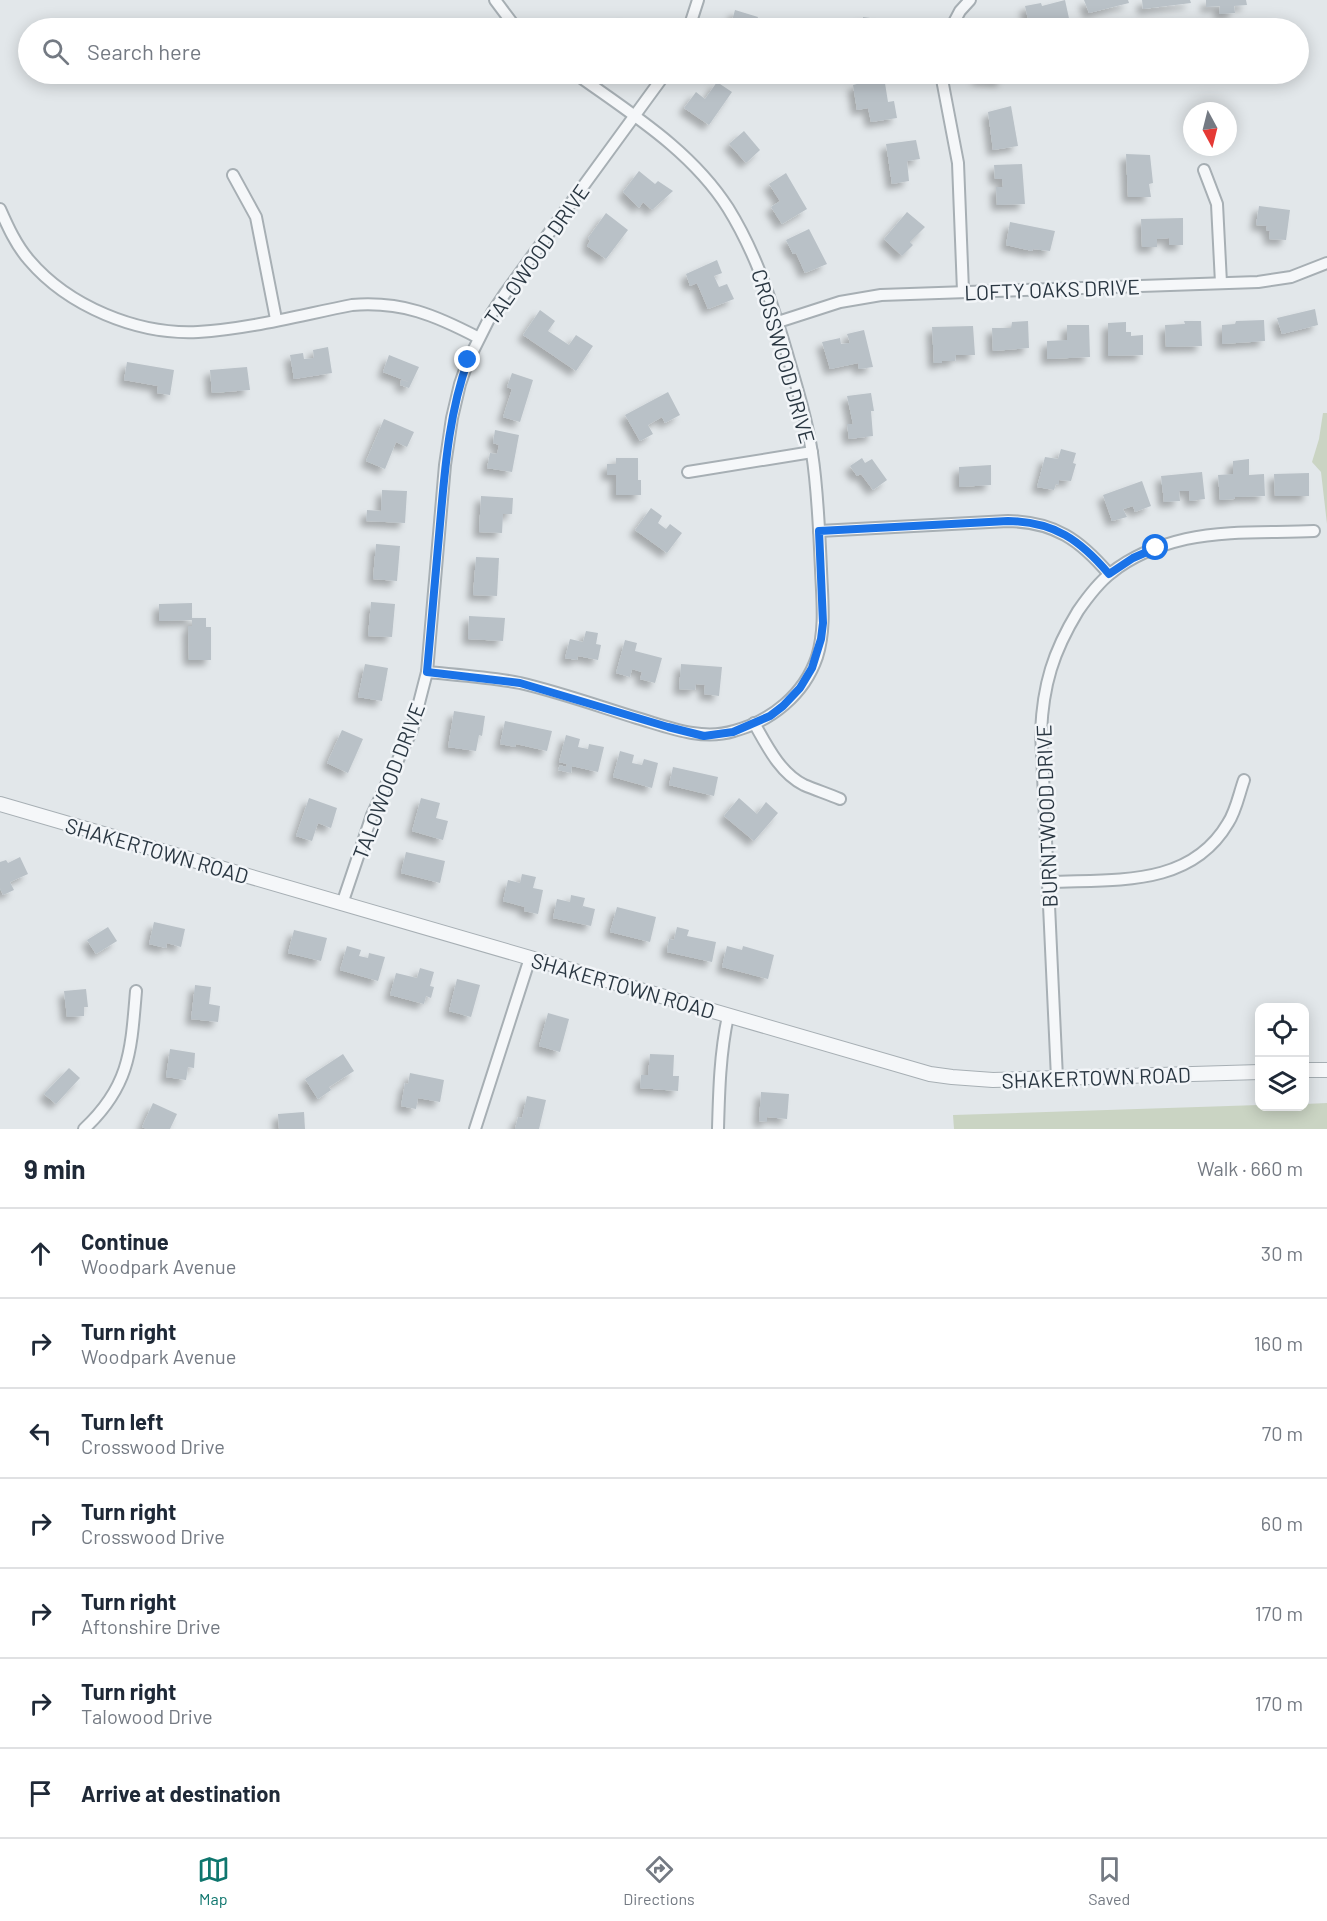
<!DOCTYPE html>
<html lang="en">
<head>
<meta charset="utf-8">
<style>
	:root { --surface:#fff; --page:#f6f6f7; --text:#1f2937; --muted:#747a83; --line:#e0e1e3; --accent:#0f766e }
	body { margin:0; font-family:Barlow,sans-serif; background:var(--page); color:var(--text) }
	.controls { position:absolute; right:18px; bottom:18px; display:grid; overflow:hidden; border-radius:12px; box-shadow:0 3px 15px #0003 }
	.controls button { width:54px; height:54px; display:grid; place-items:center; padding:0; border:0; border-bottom:2px solid var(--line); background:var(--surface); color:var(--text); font:30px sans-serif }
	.compass { position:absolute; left:1183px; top:102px; width:54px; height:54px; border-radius:50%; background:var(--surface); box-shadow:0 3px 15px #0003; rotate:173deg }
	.stop { position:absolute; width:18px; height:18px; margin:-14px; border:4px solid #1a73e8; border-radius:50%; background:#fff }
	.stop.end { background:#1a73e8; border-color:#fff; box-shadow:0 2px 6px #0008 }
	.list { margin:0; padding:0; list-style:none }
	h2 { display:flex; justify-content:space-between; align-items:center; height:78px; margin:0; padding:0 24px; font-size:26px }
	h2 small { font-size:20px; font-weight:400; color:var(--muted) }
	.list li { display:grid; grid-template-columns:39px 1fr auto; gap:18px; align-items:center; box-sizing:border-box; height:90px; padding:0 24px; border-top:2px solid var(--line) }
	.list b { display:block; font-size:22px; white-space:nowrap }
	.list p { margin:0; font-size:20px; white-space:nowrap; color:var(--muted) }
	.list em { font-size:20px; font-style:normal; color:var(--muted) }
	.icon { flex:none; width:33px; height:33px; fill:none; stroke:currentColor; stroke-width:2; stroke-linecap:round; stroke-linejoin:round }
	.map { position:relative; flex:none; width:1327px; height:1129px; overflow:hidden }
	.search { position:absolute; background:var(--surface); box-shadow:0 3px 15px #0003; left:18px; right:18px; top:18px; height:66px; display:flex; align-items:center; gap:15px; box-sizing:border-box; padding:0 21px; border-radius:33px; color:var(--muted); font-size:22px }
	.sheet { height:708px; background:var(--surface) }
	nav { display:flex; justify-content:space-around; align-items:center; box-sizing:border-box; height:84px; border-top:2px solid var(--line); background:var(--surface); font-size:16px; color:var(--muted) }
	nav a { display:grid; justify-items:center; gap:3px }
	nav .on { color:var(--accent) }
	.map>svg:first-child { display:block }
</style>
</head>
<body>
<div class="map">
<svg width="1327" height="1129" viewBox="0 0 1327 1129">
	<defs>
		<filter id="shadow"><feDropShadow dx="-5.5" dy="5.5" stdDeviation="3" flood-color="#0004"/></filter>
	</defs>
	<rect width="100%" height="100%" fill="#e2e7ea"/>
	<g fill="#cad4c3">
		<path d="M1323,413H1327V524L1321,472L1312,462L1319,439Z"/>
		<path d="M1327,1103V1129H954L953,1115L1259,1105L1304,1106L1305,1104Z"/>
	</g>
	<g fill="#b9c1c7" filter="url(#shadow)">
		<path d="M1065,0L1070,23L1045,28H1030L1025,6L1041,3L1042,6Z"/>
		<path d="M1084,0H1128L1129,3L1089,13Z"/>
		<path d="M1142,0H1190L1191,3L1143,9Z"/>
		<path d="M1206,0H1246L1247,5L1234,6L1235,13L1219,14L1220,6L1206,7Z"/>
		<path d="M735,10L758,17L754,28H730Z"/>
		<path d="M863,17L892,21L891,28H862Z"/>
		<path d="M624,18L644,28H618Z"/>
		<path d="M978,74H1003V81L977,79Z"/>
		<path d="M884,77L888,102L894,101L897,118L871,122L868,108L857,110L853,85Z"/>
		<path d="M717,82L732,92L709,125L684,108L696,92L705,99Z"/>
		<path d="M1011,106L1018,146L993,150L988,112Z"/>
		<path d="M744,131L760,150L746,163L729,144Z"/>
		<path d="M916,140L920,159L907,161L909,181L892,184L886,144Z"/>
		<path d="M1126,154L1150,155L1153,183L1149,184L1151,197H1128Z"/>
		<path d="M1022,164L1025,204L997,205L996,187H1003L1002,179H995L994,165Z"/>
		<path d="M639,171L655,184L658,181L673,191L652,210L643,202L639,208L623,192Z"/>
		<path d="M786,173L807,209L782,224L771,207L780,201L769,184Z"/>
		<path d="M1259,206L1290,210L1286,240L1269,239L1270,231L1266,230L1267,226L1256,225Z"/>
		<path d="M907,212L925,227L910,242L913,245L902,256L884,239Z"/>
		<path d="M606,213L628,230L606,259L587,246L590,241L588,238Z"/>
		<path d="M1183,218V245H1169V238L1157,239V247H1142L1141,219Z"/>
		<path d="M1010,222L1055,231L1050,251L1033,249L1032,251L1006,245Z"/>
		<path d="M809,229L827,264L805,273L796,253L793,254L786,240Z"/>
		<path d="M717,260L722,273L714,276L719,287L727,284L734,299L708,309L697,283L690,286L686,274Z"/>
		<path d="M1315,309L1318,325L1282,334L1277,318Z"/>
		<path d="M540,310L555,321L548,331L569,345L576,335L593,346L576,371L523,335Z"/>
		<path d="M1264,320L1265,341L1222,344V325L1235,324L1236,321Z"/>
		<path d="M1028,321L1029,348L993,351L992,328H1011L1012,322Z"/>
		<path d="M1184,321H1201L1202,346L1166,347L1165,325L1185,324Z"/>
		<path d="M1126,322V332H1131V336L1143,335V355L1108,356V323Z"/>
		<path d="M1067,325H1089L1090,357L1047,359V341L1067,340Z"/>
		<path d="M973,326L975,355H956L955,361H942V363H934L932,327Z"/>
		<path d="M864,330L873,367L859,369L858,363L830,369L822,342L840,338L841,344L850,343L847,334Z"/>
		<path d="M328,347L332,373L294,379L290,355L303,353L304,359L314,358L313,350Z"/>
		<path d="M389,355L419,367L409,388L400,385L401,380L409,382L383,372Z"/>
		<path d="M127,362L174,370L170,395L157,393L158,386L124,380Z"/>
		<path d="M247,367L250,390L212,393L210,370Z"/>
		<path d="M512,373L533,380L520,422L503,417L512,389L507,387Z"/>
		<path d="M668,392L680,415L665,423L662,417L648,425L653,434L640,441L625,415Z"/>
		<path d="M871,393L874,411H871L873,436L849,439L847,424H853L847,396Z"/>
		<path d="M384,419L414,432L407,447L396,442L385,469L366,461Z"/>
		<path d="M495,430L519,435L512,472L487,468L490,453L497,454L499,445L493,443Z"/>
		<path d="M1061,449L1076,453L1073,463L1076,464L1071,481L1059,480V485L1056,484L1054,490L1037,487L1045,457L1058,459Z"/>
		<path d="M616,458H638V480H641V495H616V475H607V464H616Z"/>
		<path d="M862,458L865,463L872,459L887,480L873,490L861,474L857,476L850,466Z"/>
		<path d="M1249,459V475L1264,474L1265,496L1235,497L1234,499L1220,500L1218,475L1233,474V461Z"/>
		<path d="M991,465V485L959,487V467Z"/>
		<path d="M1202,472L1205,499L1190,501L1189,491H1179L1180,501L1164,502L1161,476Z"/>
		<path d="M1309,473V496H1275L1274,474Z"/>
		<path d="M1142,481L1151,506L1135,512L1133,506L1123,509L1127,517L1112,521L1103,495Z"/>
		<path d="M382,490L407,491L405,523L366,521L367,510L381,511Z"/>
		<path d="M481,496L513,498L512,514H503L502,533L479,532Z"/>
		<path d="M651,508L662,516L658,523L666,529L670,524L682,533L667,553L635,530Z"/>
		<path d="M376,544L400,546L397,581L373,579Z"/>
		<path d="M476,557L499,558L497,596L473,595Z"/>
		<path d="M371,602L395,604L392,637L368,636Z"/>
		<path d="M192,603V618H206V627H211V660H189L188,626H192V620L159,621V604Z"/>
		<path d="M469,616L505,618L503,641L468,639Z"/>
		<path d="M586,631L598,633L596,644L601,645L598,660L578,656L577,660L565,658L570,639L583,642Z"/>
		<path d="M625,640L637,643L635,651L662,658L655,683L640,679L642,672L632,669L630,677L616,673Z"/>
		<path d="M365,664L388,668L382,701L358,697Z"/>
		<path d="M681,664L722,667L719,696L704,694L705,685L696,684L695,690L679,689Z"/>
		<path d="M454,711L485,716L482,736L479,735L476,751L448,747Z"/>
		<path d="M505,721L552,731L547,751L516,744L515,747L500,744Z"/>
		<path d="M342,730L363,739L348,773L327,763Z"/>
		<path d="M566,735L580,739L578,747L588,749L589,744L604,747L598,772L572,766L571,773L558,770L560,765L566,767L567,764L559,762Z"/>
		<path d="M620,751L634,755L632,763L642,765L644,759L658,763L652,788L613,777Z"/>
		<path d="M673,767L718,777L714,796L669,785Z"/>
		<path d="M309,798L337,808L331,828L318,823L312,841L296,836Z"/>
		<path d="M421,798L440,803L436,818L448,821L443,840L412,831Z"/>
		<path d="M739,798L757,814L766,802L778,813L754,841L724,816Z"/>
		<path d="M406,852L445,861L440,883L401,873Z"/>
		<path d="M20,857L28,874L10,882L14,890L3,895L0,888V862L6,860L8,863Z"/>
		<path d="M522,874L536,877L533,888L543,890L538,914L524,911L525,907L503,901L508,880L520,883Z"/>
		<path d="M571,895L585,898L582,909L583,906L595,909L591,926L553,918L557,899L570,902Z"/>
		<path d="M617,907L656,917L650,942L610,932Z"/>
		<path d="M154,922L185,929L181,947L167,943L166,948L149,944Z"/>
		<path d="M108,927L117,941L96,954L87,940Z"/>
		<path d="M677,927L689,930L687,936L716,942L712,962L667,952L669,939L674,940Z"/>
		<path d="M294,930L327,938L321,961L288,953Z"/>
		<path d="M347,946L361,950L359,956L368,958L369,953L385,957L378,981L340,970Z"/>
		<path d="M727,946L742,950L743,946L774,955L768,979L722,967Z"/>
		<path d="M420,968L434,972L430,986L434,987L431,998L426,996L424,1004L390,995L396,973L417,978Z"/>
		<path d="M457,979L480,985L471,1017L449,1011Z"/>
		<path d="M195,985L211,987L209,1004L220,1006L218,1022L191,1019Z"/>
		<path d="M86,989L88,1007H84V1016L67,1017L64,991Z"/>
		<path d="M548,1013L569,1019L560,1052L539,1046Z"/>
		<path d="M170,1049L195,1053L194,1068L188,1067L186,1080L166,1077Z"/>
		<path d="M343,1054L354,1071L329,1087L331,1090L318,1099L305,1079Z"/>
		<path d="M650,1054L674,1055L673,1076H679L678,1091L640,1088L641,1075H648Z"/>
		<path d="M69,1068L80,1078L56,1104L44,1094Z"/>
		<path d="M410,1073L444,1080L440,1102L418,1098L416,1109L401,1106L405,1083L408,1084Z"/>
		<path d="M761,1092L789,1094L787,1119L767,1117V1122L759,1121Z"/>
		<path d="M527,1096L546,1100L539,1129H515L518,1117L522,1118Z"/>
		<path d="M153,1103L177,1114L170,1129H147L142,1127Z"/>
		<path d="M304,1112L305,1129H279L278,1114Z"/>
	</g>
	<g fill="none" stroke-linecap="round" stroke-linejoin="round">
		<defs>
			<g id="minor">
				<path d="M495,0L516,28"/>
				<path d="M689,28L698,0"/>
				<path d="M951,28L960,11L970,0"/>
				<path d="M941,74L958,163L963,291"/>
				<path d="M1204,170L1217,204L1221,283"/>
				<path d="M233,175L256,217L276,319"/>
				<path d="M0,209C8,227 16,245 29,260C68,306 137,335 198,332C249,329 301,315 352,305C402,301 435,315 479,338"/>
				<path d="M778,322L840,302L881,295L1258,282L1291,277L1327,263"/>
				<path d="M688,472L812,452"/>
				<path d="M819,531L1008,521C1055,522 1080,540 1109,574"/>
				<path d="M427,672C457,675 490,677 520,683C559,692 598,706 637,718C668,727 701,741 734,731C771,721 804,695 817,657C826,628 822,598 821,569C819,530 818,491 812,453C806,415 794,378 783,340C769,294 754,250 728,208C691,150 630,113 576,74"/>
				<path d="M754,723C767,746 780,773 804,785C816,790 828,794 840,799"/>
				<path d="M1049,882C1114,879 1190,888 1228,823C1236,811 1239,794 1244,780"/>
				<path d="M342,904L372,815L412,730L427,672L445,465L452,418L460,384L468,361L492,313L506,292L665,74"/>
				<path d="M1057,1078L1041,732C1043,685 1053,652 1078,611C1087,598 1098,583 1111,573C1132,556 1160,545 1186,539C1227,530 1272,533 1314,531"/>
				<path d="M84,1129C130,1086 131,1051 136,991"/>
				<path d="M475,1129L530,958"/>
				<path d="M718,1129C719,1091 720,1053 728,1016"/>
			</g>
			<g id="tertiary">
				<path d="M0,804L930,1074L952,1077L993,1080L1260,1072"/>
				<path d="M1304,1070H1327"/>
			</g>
		</defs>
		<use href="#minor" stroke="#a7afb4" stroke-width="14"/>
		<use href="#tertiary" stroke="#a7afb4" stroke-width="16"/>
		<use href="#minor" stroke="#f5f7f9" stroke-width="10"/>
		<use href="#tertiary" stroke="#f5f7f9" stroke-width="14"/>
	</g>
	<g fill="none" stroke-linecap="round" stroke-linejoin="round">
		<path stroke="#1a73e8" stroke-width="8" d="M468,360C449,413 445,468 440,524C436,573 431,622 427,672L520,683L668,727L704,736L733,732L770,716L783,706L800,688L812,668L821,639L823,623L819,531L1008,521C1055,522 1080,540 1109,574L1133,558L1156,548"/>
	</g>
	<g text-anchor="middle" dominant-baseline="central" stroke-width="5" stroke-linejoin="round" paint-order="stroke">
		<g font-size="21" fill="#2a3742" stroke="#f2f5f8">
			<text transform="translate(536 254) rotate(-55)">TALOWOOD DRIVE</text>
			<text transform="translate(1052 289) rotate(-2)">LOFTY OAKS DRIVE</text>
			<text transform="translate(784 356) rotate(74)">CROSSWOOD DRIVE</text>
			<text transform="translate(388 781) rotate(-69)">TALOWOOD DRIVE</text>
			<text transform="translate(1046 816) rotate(-92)">BURNTWOOD DRIVE</text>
			<text transform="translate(157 850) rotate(16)">SHAKERTOWN ROAD</text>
			<text transform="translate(623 985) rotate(16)">SHAKERTOWN ROAD</text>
			<text transform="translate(1096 1077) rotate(-2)">SHAKERTOWN ROAD</text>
		</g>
	</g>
</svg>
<div class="controls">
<button><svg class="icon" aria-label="locate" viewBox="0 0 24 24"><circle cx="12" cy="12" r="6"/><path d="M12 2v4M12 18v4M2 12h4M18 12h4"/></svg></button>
<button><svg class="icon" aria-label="layers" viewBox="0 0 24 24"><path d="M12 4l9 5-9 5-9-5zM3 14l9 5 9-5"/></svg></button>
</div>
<svg class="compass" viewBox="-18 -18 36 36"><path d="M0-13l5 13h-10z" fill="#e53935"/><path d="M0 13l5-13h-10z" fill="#747a83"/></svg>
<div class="stop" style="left:1156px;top:548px"></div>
<div class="stop end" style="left:468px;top:360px"></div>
<div class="search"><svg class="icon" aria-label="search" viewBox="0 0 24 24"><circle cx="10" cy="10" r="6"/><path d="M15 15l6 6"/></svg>Search here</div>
</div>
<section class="sheet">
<h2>9 min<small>Walk · 660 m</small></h2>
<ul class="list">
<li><svg class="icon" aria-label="ahead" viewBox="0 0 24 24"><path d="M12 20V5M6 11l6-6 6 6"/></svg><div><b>Continue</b><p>Woodpark Avenue</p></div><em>30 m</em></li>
<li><svg class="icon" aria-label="right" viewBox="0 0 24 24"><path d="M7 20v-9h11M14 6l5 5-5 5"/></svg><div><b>Turn right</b><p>Woodpark Avenue</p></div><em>160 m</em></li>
<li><svg class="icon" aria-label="left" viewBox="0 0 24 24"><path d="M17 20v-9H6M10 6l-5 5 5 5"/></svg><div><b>Turn left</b><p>Crosswood Drive</p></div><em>70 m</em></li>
<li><svg class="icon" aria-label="right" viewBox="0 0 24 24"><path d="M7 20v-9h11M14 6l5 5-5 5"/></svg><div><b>Turn right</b><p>Crosswood Drive</p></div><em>60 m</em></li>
<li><svg class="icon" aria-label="right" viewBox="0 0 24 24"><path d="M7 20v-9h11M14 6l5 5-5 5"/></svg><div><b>Turn right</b><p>Aftonshire Drive</p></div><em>170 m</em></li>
<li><svg class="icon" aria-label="right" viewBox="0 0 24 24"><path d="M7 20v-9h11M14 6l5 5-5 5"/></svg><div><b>Turn right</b><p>Talowood Drive</p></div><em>170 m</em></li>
<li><svg class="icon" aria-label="arrive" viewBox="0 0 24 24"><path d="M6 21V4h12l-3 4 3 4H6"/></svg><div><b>Arrive at destination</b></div></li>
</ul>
</section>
<nav>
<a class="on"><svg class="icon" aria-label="map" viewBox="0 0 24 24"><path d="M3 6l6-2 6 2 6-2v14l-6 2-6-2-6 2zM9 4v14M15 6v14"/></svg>Map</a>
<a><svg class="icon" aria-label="directions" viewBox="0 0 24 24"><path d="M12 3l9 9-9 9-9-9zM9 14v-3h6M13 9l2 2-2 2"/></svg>Directions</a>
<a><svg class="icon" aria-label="saved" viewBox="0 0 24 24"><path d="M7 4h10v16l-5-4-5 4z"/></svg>Saved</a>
</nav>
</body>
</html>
